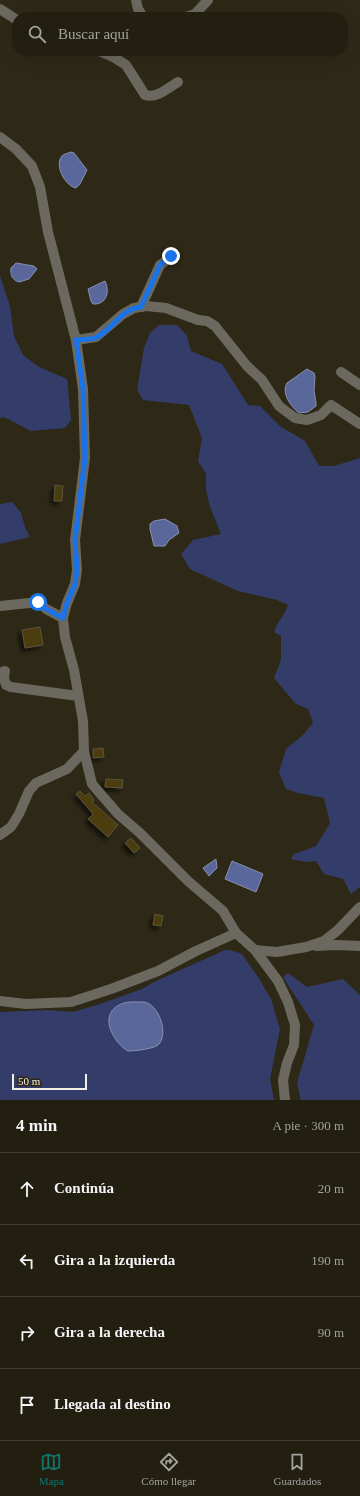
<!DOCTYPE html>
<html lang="es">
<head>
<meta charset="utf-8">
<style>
	:root { --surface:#221f11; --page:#2e2c1f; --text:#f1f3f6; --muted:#a2a29f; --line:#3f3d31; --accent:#0f766e }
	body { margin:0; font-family:Georgia,serif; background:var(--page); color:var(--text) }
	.scale { position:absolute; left:12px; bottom:10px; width:75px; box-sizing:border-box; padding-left:4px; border:2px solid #f1eee2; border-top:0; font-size:11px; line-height:14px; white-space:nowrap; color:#f1eee2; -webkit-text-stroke:3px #2e2917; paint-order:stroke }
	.stop { position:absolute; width:12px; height:12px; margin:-9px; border:3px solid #1a73e8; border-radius:50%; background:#fff }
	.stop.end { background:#1a73e8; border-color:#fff; box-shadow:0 1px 4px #0008 }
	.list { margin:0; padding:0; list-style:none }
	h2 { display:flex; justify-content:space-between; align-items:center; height:52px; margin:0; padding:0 16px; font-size:17px }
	h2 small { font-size:13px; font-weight:400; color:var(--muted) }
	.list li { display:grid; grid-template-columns:26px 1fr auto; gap:12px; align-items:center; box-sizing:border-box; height:72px; padding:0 16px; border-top:1px solid var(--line) }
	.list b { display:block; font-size:15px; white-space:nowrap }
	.list em { font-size:13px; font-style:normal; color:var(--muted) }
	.icon { flex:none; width:22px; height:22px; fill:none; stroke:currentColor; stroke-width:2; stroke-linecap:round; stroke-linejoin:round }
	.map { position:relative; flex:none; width:360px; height:1100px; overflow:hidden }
	.search { position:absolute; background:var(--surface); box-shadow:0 4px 16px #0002; left:12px; right:12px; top:12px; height:44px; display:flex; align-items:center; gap:10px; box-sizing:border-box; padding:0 14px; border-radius:16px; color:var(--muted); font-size:15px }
	.sheet { height:340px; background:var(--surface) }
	nav { display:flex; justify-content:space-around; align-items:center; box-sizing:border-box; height:56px; border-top:1px solid var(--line); background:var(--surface); font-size:11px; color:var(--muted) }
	nav a { display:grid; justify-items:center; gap:2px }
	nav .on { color:var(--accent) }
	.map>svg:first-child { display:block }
</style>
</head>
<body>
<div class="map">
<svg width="360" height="1100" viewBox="0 0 360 1100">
	<defs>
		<filter id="shadow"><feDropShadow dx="-3.5" dy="3.5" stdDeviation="2" flood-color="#0009"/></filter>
	</defs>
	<rect width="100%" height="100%" fill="#2e2917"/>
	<g fill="#343d6a">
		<path d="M0,276L10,306L14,336L23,355L39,367L67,379L71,420L65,428L31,431L4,417L0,418Z"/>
		<path d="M159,325H177L187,336L191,351L222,364L248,405L260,406L280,426L305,441L319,466H334L360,458V887L351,894L343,879L324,874L316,861L306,862L291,859L294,854L316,846L330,823L324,798L298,793L286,789L279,772L286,749L303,735L313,723L308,709L296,704L274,678L281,660V636L274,632C277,622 285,615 288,605L277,600L238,591L190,569L181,554L193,540L221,534L210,507L206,490V474L198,461L202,438L189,405L143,400L137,390L144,348L150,333Z"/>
		<path d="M12,502L21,513L25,527L30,537L0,544V504Z"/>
		<path d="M225,950H230L242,954L258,977L271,999L280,1029L270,1079L274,1100H0V1012L47,1010L73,1012L100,1004L142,989L156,981Z"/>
		<path d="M288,973L307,987L343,979L360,995V1100H301L297,1083L314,1025L283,977Z"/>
	</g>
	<g fill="#5a679b" stroke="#8790b0">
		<path d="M71,152L74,153L87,170L80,184L76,188C65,186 54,165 62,156C64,154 68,153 71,152Z"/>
		<path d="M16,263L34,266L37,269L29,279L19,282C12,280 10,274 11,268Z"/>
		<path d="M105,281C110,291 107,305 93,304L91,301L88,289Z"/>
		<path d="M307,369L314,373L315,377L314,390L316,403V406L308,412L299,413C291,407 281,393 287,383Z"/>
		<path d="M165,519L177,526L179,533L169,540L165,546H154L150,529V524L154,521Z"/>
		<path d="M216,859L217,868L209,876L203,868Z"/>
		<path d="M232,861L263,874L256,892L225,879Z"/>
		<path d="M144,1002C158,1004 169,1032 159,1044C155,1049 134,1051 128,1051C114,1043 98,1016 119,1005C126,1001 136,1002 144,1002Z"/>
	</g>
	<g fill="#4b3d0b" stroke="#5a5440" filter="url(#shadow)">
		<path d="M55,485L63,486L62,501H54Z"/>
		<path d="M40,627L43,645L25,648L22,630Z"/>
		<path d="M103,748L104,757L93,758V749Z"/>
		<path d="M106,779L123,780L122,788L105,787Z"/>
		<path d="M80,791L85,796L89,793L94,800L92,802L118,825L108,837L88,819L93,814L76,794Z"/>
		<path d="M131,838L140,848L134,853L125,843Z"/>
		<path d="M155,914L163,916L161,926L153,925Z"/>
	</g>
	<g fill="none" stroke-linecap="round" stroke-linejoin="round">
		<g stroke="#6b685f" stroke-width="10">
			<path d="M136,0L138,9L143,17"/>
			<path d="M0,9L17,20"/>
			<path d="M186,17L195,14L208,0"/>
			<path d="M99,51L115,58L126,65L145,95C156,99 168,88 178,82"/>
			<path d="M0,137L16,149L32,166L40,187L48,232L76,340L83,389L85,458L75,540L77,570L75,584L67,603L63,618L65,637L74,670L83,721L84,751L92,784L118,814L140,833L188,881L223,911L236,933L255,950L278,981L288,1002L295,1025L294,1045L287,1063L283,1080L285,1100"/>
			<path d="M141,307L160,265L171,257"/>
			<path d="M76,340L96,337L123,314L134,308L146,306L166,308L198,320L207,321L215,326L247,366L262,380L279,406L295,418L307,420L321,415L331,405L360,424"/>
			<path d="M341,372L360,385"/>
			<path d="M0,606L39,602L46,609L63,618"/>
			<path d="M0,673L5,671L4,678L6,685L11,687L78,696"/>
			<path d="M0,835L11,827L19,814L29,791L36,783L67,769L84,751"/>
			<path d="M316,946L336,945L360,946"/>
			<path d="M255,950L277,952L306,947L324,941L338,930L360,907"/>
			<path d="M0,1001L26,1004L71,1002L111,989L158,971L196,951L236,933"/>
		</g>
	</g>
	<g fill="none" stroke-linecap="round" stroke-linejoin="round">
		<path stroke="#1a73e8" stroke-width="5" d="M38,602L46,609L63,618L67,603L75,584L77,570L75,540L85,458L83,389L76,340C82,339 89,340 95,338C113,330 120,309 141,307L160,265L171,256"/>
	</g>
</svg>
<div class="scale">50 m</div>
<div class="stop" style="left:38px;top:602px"></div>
<div class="stop end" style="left:171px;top:256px"></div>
<div class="search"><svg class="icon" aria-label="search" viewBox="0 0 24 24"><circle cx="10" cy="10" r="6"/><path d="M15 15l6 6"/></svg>Buscar aquí</div>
</div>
<section class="sheet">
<h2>4 min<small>A pie · 300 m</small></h2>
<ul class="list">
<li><svg class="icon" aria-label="ahead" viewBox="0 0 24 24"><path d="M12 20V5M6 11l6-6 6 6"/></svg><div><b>Continúa</b></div><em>20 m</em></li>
<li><svg class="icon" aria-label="left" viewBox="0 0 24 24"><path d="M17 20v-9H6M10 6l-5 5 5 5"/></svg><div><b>Gira a la izquierda</b></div><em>190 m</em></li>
<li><svg class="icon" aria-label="right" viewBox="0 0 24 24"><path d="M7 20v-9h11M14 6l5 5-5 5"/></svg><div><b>Gira a la derecha</b></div><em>90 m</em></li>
<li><svg class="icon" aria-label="arrive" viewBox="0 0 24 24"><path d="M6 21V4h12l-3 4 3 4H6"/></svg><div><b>Llegada al destino</b></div></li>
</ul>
</section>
<nav>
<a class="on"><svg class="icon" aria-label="map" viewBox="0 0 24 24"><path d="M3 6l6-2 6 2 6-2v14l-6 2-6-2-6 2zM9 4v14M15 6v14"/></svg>Mapa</a>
<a><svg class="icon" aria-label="directions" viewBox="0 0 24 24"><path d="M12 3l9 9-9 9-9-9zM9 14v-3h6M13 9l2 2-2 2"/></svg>Cómo llegar</a>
<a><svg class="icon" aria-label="saved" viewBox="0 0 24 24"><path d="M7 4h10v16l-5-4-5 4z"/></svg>Guardados</a>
</nav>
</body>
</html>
